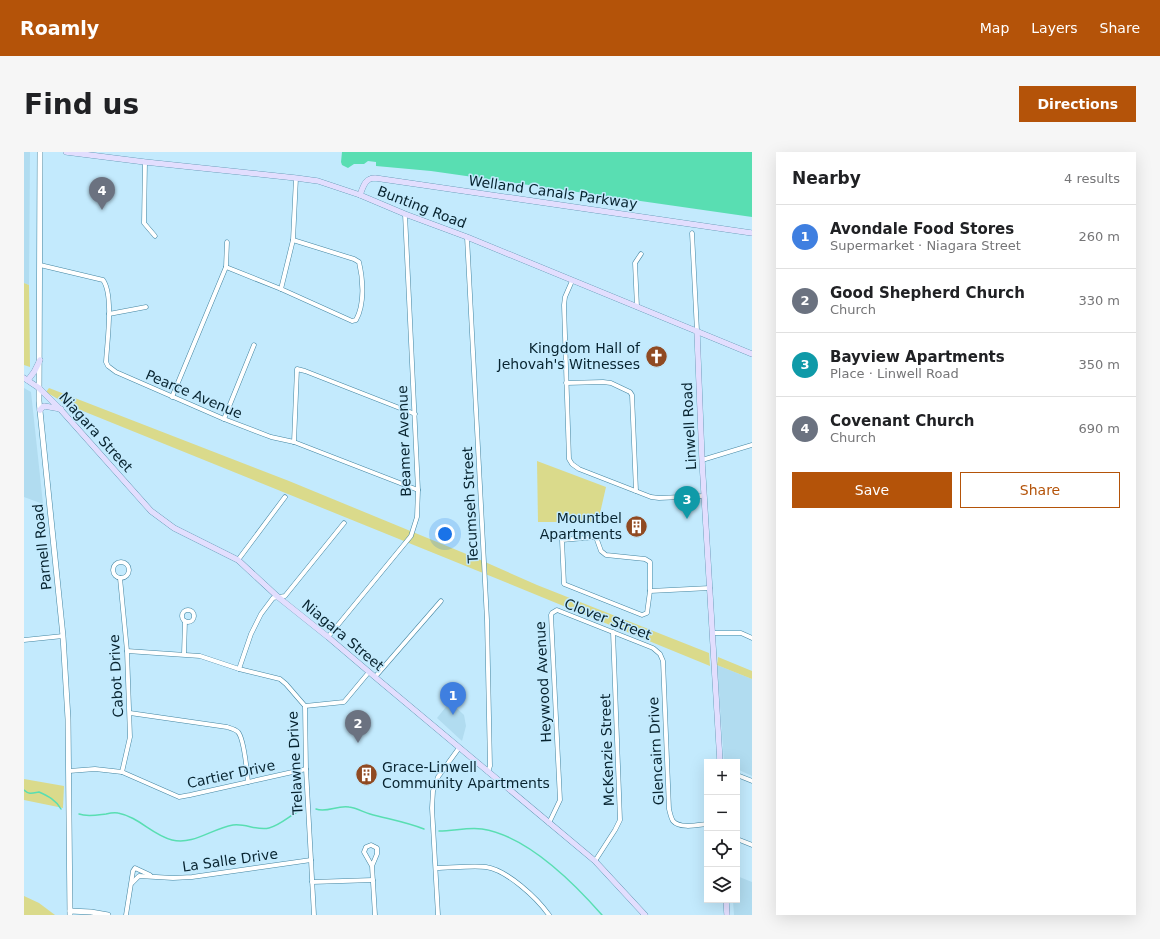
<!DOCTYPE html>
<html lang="en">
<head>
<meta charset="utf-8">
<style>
	:root { --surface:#fff; --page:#f6f6f6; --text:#202124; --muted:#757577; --line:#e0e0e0; --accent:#b45309 }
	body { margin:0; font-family:"DejaVu Sans",sans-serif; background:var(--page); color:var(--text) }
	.controls { position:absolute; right:12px; bottom:12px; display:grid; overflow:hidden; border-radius:0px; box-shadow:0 4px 16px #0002 }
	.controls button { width:36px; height:36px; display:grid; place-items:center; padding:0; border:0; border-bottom:1px solid var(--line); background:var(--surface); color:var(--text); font:20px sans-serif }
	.you { position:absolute; left:421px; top:382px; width:14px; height:14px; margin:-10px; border:3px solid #fff; border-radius:50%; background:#1a73e8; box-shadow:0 0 0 6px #1a73e833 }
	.badge { display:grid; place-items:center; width:26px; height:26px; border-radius:50%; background:var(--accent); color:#fff; font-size:13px; font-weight:700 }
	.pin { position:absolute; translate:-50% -33px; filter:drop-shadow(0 1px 2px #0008) }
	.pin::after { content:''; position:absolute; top:21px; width:14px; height:12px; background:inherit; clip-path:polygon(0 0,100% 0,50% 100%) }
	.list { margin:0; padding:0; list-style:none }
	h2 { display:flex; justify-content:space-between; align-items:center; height:52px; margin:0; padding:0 16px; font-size:17px }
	h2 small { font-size:13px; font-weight:400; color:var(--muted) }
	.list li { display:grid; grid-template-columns:26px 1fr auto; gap:12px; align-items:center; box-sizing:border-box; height:64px; padding:0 16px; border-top:1px solid var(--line) }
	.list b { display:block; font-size:15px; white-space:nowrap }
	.list p { margin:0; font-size:13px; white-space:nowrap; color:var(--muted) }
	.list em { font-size:13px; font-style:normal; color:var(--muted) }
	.actions { display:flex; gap:8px; padding:12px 16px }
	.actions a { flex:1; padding:9px 0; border:1px solid var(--accent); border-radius:0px; text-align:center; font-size:14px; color:var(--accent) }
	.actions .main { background:var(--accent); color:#fff }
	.icon { flex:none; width:22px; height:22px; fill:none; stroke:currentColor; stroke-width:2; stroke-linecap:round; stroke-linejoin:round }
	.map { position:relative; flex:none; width:728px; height:763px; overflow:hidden; border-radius:0px }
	header { display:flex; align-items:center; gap:24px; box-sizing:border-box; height:56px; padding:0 20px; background:var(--accent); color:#fff }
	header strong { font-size:19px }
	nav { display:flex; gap:22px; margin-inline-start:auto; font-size:14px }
	.intro { display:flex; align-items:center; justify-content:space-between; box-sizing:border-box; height:96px; padding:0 24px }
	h1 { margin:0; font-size:28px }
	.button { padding:10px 18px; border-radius:0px; background:var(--accent); color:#fff; font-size:14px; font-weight:700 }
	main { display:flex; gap:24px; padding:0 24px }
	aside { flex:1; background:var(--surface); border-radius:0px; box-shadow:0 4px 16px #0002 }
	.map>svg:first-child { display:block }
</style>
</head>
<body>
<header>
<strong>Roamly</strong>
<nav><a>Map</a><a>Layers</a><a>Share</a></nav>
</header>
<div class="intro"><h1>Find us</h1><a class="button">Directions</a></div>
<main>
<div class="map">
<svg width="728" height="763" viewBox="0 0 728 763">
	<rect width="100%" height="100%" fill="#c3eafd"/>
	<g fill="#b1dcf0">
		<path d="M0,0H6L5,133L0,131Z"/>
		<path d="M0,236L7,240L19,352L0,345Z"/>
		<path d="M693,513L728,527V624L713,617V610H700Z"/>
		<path d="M426,550L440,563L442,574L438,589L413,566Z"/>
		<path d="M713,724L728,730V763H710L709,748H713Z"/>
	</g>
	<g fill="#dada8b">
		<path d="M0,131L5,133L6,215L0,213Z"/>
		<path d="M25,236L265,329L452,406L513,433L685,501L686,514L454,419L44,253L22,240Z"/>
		<path d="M513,309L582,335L574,370H514Z"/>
		<path d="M694,505L728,519V527L693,513Z"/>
		<path d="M0,627L40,634L39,656L0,648Z"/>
		<path d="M0,744L15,751L31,763H0Z"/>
	</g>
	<path fill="#59deb2" d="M318,0H728V65L407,19L352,14V10L344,9L340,12H330L324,16L318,13L317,10Z"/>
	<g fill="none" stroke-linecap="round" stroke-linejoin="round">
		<g stroke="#59deb2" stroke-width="1.5">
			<path d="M0,638C5,643 9,641 15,640C24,644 32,648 37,657"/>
			<path d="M292,657C303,661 313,653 325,655C333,656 339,660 346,662C364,667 382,670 400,677"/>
			<path d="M55,662C63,665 73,663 82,662C86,661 90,660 94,661C115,665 128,683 148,688C170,693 187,677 209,673C221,671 233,679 245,676C257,673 266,663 277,658"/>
			<path d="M415,679C430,679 444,675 458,677C503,684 549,730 578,763"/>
		</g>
		<defs>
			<g id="minor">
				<path d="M121,10L120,71L131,84"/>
				<path d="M668,81L673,179"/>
				<path d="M443,85L463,468L466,614L464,620"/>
				<path d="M16,113L79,128C90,143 83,191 82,210L84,214L92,220L200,267L247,285L270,290L394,338"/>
				<path d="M202,115L257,137L328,169L332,168C341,152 339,127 335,110L330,107L269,88"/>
				<path d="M548,129L541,145L540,153L545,307L548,312L555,317L627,345L635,346L680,344"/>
				<path d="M257,137L269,88L272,26"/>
				<path d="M613,155L611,111L617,102"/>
				<path d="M85,162L122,155"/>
				<path d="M542,231L579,230L587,231L606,240L608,243L612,339"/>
				<path d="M148,245L202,115L203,90"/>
				<path d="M200,267L230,193"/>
				<path d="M270,290L273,217L281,219L391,262"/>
				<path d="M678,308L728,293"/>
				<path d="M572,385L577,399L582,403L621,407L626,410V439L623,461L618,463L540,432L538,388Z"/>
				<path d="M214,408L261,345"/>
				<circle cx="97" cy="418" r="8"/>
				<path d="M96,426L103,499L106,585L98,620"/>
				<path d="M626,439L686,436"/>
				<circle cx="164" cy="464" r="6"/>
				<path d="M689,481H717L728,486"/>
				<path d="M304,485L387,384L393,365L394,338L381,62"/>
				<path d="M0,488L39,484"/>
				<path d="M103,499L176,504L215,517L256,527L262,532L281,554L282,617L290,763"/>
				<path d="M160,502L161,469"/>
				<path d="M215,517L227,482L237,462L249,446L261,444L320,371"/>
				<path d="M351,525L417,449"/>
				<path d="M281,554L320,550L345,520"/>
				<path d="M106,561L203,575C206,576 211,577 214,580C220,587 223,619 224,630"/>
				<path d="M45,619L71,617L98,620L155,645L166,643L282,617"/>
				<path d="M713,623L728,629"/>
				<path d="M525,671L536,648L527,463L528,461L533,458L629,496L636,502L639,509L645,657C646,661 647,666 649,669C656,677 674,673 683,672"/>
				<path d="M713,687L728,693"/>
				<path d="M571,709L591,678L596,668L589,480"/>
				<path d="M348,714L340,700L342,695L347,693L353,696V702L348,714L351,763"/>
				<path d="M412,716C426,716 449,713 462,715C483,718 513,746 525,763"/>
				<path d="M288,730L349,728"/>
				<path d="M108,731L115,724L149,726L168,725L287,708"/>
				<path d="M102,763L109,719L111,716L126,723"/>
				<path d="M414,763L408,656L409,639L414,625L435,596"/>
			</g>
			<g id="tertiary">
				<path d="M16,0L15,249L39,484L44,567L46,763"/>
				<path d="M46,759L67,760L84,763"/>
			</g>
			<g id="secondary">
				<path d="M42,0L121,10L272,26L294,29L336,43L381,62L443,85L728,202"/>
				<path d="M336,43C339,35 341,26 351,26L728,81"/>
				<path d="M673,179L678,308L696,610"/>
				<path d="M0,226L15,236L37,258L127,359L150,376L214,408L254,445L304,485L351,525L571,709L621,763"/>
				<path d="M4,228L10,220L16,208"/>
				<path d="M16,258L20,254L37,257"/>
				<path d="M702,748L703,763"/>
			</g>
		</defs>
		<use href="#minor" stroke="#4385a1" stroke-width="5"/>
		<use href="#tertiary" stroke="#4385a1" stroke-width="6"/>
		<use href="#secondary" stroke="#4385a1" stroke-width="6"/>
		<use href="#minor" stroke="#fff" stroke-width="4"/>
		<use href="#tertiary" stroke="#fff" stroke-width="5"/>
		<use href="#secondary" stroke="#e2defe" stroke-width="5.5"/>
	</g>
	<defs>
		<symbol id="church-disc" viewBox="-11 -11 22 22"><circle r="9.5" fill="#904a22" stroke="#c3eafd"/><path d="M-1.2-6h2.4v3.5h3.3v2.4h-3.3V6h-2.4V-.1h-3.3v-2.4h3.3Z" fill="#fff"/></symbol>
		<symbol id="building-disc" viewBox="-11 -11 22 22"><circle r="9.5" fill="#904a22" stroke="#c3eafd"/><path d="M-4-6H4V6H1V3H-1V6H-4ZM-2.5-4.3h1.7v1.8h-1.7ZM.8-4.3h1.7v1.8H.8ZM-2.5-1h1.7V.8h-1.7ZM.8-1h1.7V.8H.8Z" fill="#fff"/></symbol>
	</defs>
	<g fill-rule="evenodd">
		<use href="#church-disc" x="620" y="192" width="25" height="25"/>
		<use href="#building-disc" x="600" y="362" width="25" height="25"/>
		<use href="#building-disc" x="330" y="610" width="25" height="25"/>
	</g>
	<g text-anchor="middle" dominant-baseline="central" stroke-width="3" stroke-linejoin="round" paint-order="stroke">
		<g font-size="14" fill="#082430" stroke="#c3eafd">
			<text transform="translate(529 40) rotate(8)">Welland Canals Parkway</text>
			<text transform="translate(398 55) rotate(21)">Bunting Road</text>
			<text transform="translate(170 242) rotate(23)">Pearce Avenue</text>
			<text transform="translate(665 274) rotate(-93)">Linwell Road</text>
			<text transform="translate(72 280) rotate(48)">Niagara Street</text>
			<text transform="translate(380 289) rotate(-92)">Beamer Avenue</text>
			<text transform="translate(446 353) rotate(-93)">Tecumseh Street</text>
			<text transform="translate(18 395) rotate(-96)">Parnell Road</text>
			<text transform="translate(584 467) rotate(21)">Clover Street</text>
			<text transform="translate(319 483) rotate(40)">Niagara Street</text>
			<text transform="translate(92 524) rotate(-93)">Cabot Drive</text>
			<text transform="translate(519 530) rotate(-93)">Heywood Avenue</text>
			<text transform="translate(583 598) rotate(-92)">McKenzie Street</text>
			<text transform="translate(632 599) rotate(-93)">Glencairn Drive</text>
			<text transform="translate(271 611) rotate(-93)">Trelawne Drive</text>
			<text transform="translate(207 622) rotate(-12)">Cartier Drive</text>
			<text transform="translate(206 708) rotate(-8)">La Salle Drive</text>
		</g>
		<g font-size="14" fill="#082430" stroke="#c3eafd" text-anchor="end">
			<text x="616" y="196">Kingdom Hall of<tspan x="616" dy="16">Jehovah's Witnesses</tspan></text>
			<text x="598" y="366">Mountbel<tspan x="598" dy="16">Apartments</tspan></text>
			<text x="358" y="615" text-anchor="start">Grace-Linwell<tspan x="358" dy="16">Community Apartments</tspan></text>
		</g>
	</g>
</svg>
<div class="controls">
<button>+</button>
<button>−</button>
<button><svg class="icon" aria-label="locate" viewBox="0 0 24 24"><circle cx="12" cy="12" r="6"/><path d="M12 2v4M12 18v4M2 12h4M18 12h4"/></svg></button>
<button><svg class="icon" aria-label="layers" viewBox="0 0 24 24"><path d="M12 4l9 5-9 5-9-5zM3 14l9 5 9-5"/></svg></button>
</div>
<div class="you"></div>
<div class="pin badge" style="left:429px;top:563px;background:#3f7fe0">1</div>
<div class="pin badge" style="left:334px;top:591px;background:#6b7280">2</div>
<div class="pin badge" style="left:663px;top:367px;background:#0f9aa8">3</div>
<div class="pin badge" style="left:78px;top:58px;background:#6b7280">4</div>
</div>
<aside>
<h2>Nearby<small>4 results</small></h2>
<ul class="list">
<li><span class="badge" style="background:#3f7fe0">1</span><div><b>Avondale Food Stores</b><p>Supermarket · Niagara Street</p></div><em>260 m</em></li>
<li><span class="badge" style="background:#6b7280">2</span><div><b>Good Shepherd Church</b><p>Church</p></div><em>330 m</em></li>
<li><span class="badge" style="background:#0f9aa8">3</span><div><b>Bayview Apartments</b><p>Place · Linwell Road</p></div><em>350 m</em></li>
<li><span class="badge" style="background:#6b7280">4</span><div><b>Covenant Church</b><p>Church</p></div><em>690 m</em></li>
</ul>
<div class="actions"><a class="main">Save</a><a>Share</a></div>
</aside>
</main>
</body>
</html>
